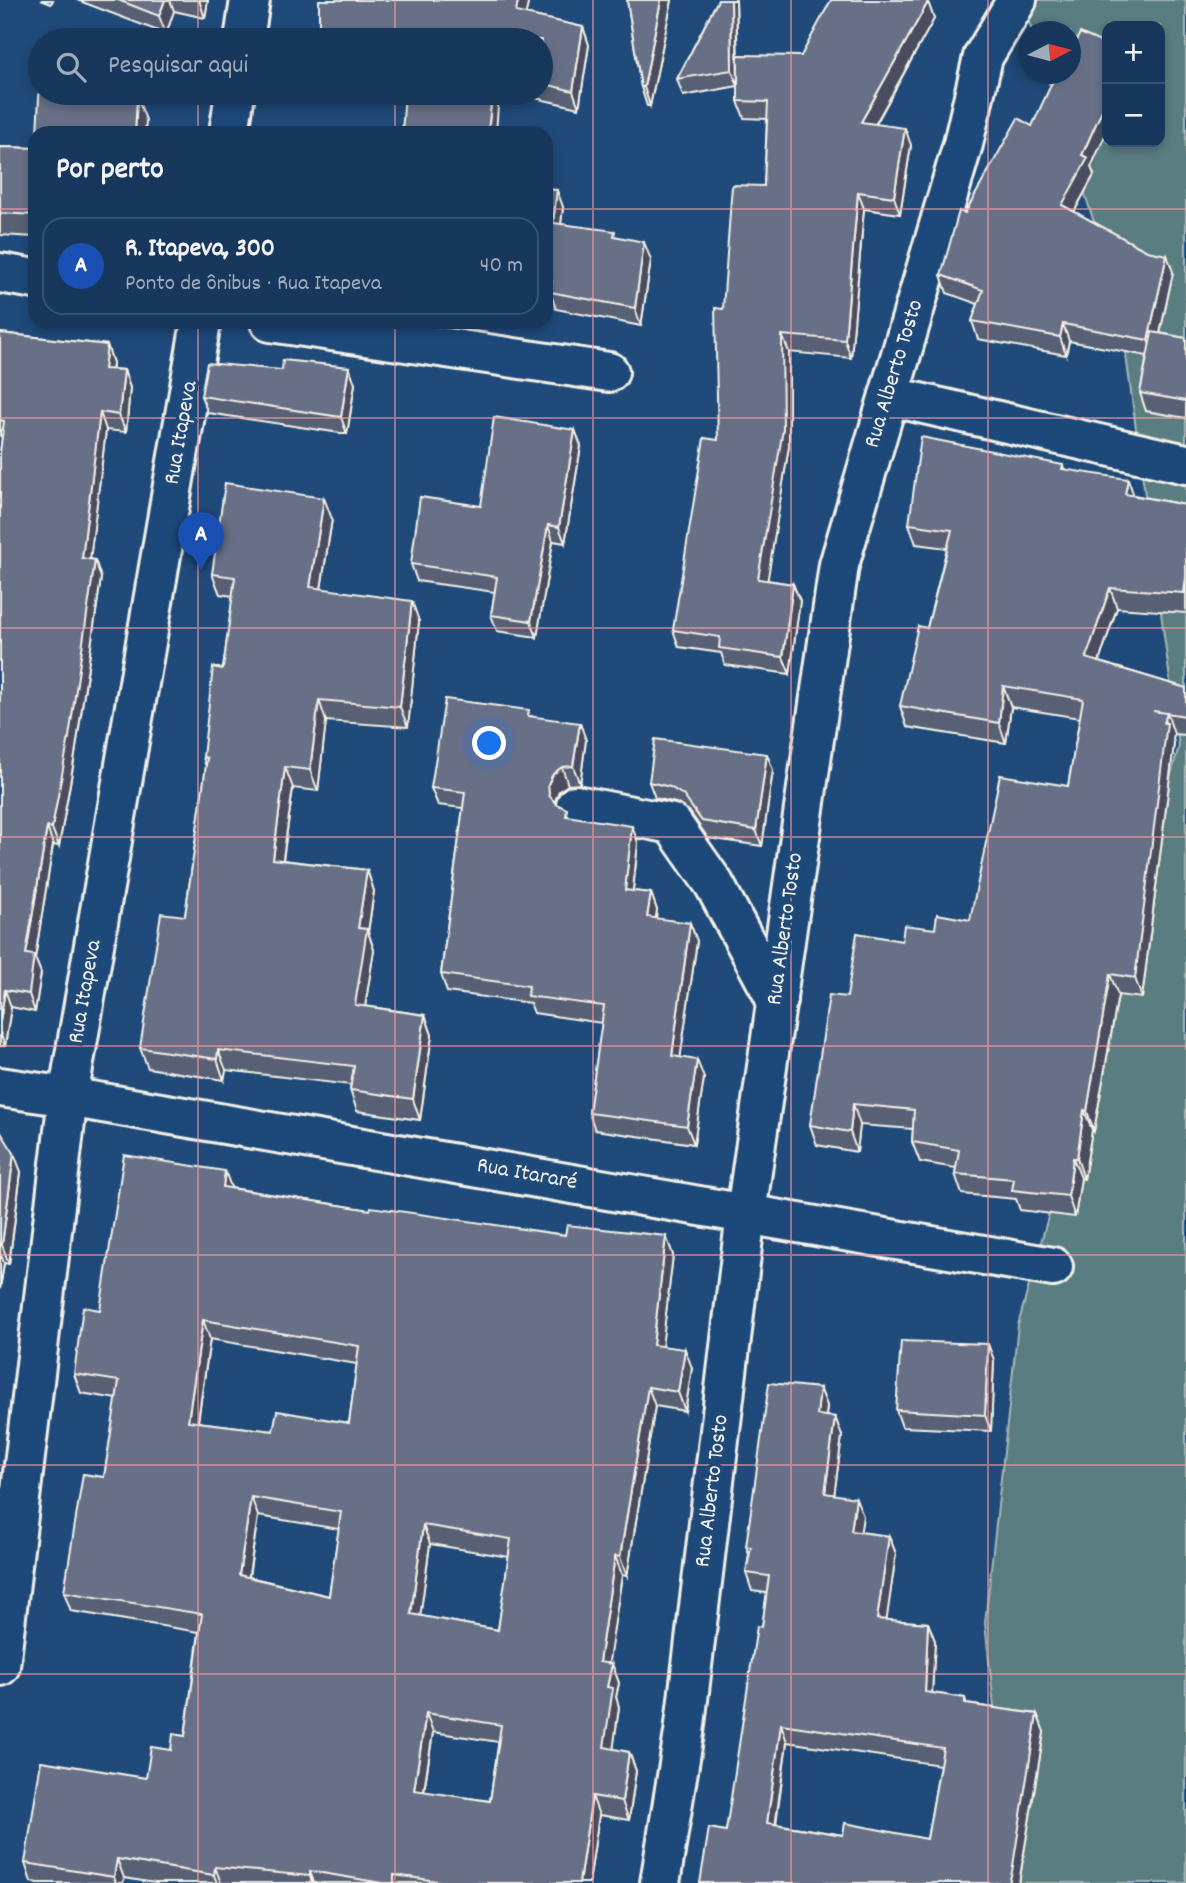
<!DOCTYPE html>
<html lang="pt">
<head>
<meta charset="utf-8">
<style>
	:root { --surface:#17385c; --page:#203f62; --text:#f1f3f6; --muted:#9eacbb; --line:#365272; --accent:#e797bd }
	body { margin:0; font-family:Dekko,sans-serif; background:var(--page); color:var(--text) }
	.controls { position:absolute; right:21px; top:21px; display:grid; overflow:hidden; border-radius:14px; box-shadow:0 4px 10px #0003 }
	.controls button { width:63px; height:63px; display:grid; place-items:center; padding:0; border:0; border-bottom:2px solid var(--line); background:var(--surface); color:var(--text); font:35px sans-serif }
	.compass { position:absolute; left:1018px; top:21px; width:63px; height:63px; border-radius:50%; background:var(--surface); box-shadow:0 4px 10px #0003; rotate:84deg }
	.you { position:absolute; left:490px; top:744px; width:24px; height:24px; margin:-18px; border:5px solid #fff; border-radius:50%; background:#1a73e8; box-shadow:0 0 0 10px #1a73e833 }
	.badge { display:grid; place-items:center; width:46px; height:46px; border-radius:50%; background:var(--accent); color:#fff; font-size:23px; font-weight:700 }
	.pin { position:absolute; translate:-50% -58px; filter:drop-shadow(0 2px 4px #0008) }
	.pin::after { content:''; position:absolute; top:37px; width:24px; height:21px; background:inherit; clip-path:polygon(0 0,100% 0,50% 100%) }
	.list { margin:0; padding:0; list-style:none }
	h2 { display:flex; justify-content:space-between; align-items:center; height:91px; margin:0; padding:0 28px; font-size:30px }
	h2 small { font-size:23px; font-weight:400; color:var(--muted) }
	.list li { display:grid; grid-template-columns:46px 1fr auto; gap:21px; align-items:center; box-sizing:border-box; height:98px; margin:0 14px 14px; padding:0 14px; border:2px solid var(--line); border-radius:21px }
	.list b { display:block; font-size:26px; white-space:nowrap }
	.list p { margin:0; font-size:23px; white-space:nowrap; color:var(--muted) }
	.list em { font-size:23px; font-style:normal; color:var(--muted) }
	.icon { flex:none; width:38px; height:38px; fill:none; stroke:currentColor; stroke-width:2; stroke-linecap:round; stroke-linejoin:round }
	.map { position:relative; flex:none; width:1186px; height:1883px; overflow:hidden }
	.search { position:absolute; background:var(--surface); box-shadow:0 4px 10px #0003; left:28px; top:28px; width:525px; height:77px; display:flex; align-items:center; gap:18px; box-sizing:border-box; padding:0 24px; border-radius:38px; color:var(--muted); font-size:26px }
	.panel { position:absolute; background:var(--surface); box-shadow:0 4px 10px #0003; left:28px; top:126px; width:525px; height:203px; border-radius:21px }
	.map>svg:first-child { display:block }
</style>
</head>
<body>
<div class="map">
<svg width="1186" height="1883" viewBox="0 0 1186 1883">
	<rect width="100%" height="100%" fill="#1f4a7a"/>
	<filter id="ink" filterUnits="userSpaceOnUse"><feTurbulence type="fractalNoise" baseFrequency=".0143" numOctaves="2"/><feDisplacementMap in="SourceGraphic" scale="14" xChannelSelector="R" yChannelSelector="G"/><feConvolveMatrix kernelMatrix="1 2 1 2 8 2 1 2 1" color-interpolation-filters="sRGB"/></filter>
	<g filter="url(#ink)">
		<path fill="#5a7d82" stroke="#a7b7b5" stroke-width="2" fill-rule="evenodd" d="M1022,0H1186V1883H1013L985,1623L1018,1325L1179,746L1118,296L1046,74H1070V32L1032,31ZM1107,26H1160V142H1107Z"/>
		<g fill="none" stroke-linecap="round" stroke-linejoin="round">
			<defs>
				<g id="minor">
					<path d="M0,273L35,279"/>
					<path d="M270,322L609,372"/>
					<path d="M889,396L1186,464"/>
					<path d="M576,805L672,824L714,884L777,1001"/>
					<path d="M68,1097L1053,1267"/>
					<path d="M660,1883L684,1733L746,1213L839,565L963,144L983,57L1017,0"/>
				</g>
				<g id="tertiary">
					<path d="M244,40L250,0"/>
					<path d="M229,133L235,93"/>
					<path d="M0,1087L68,1097"/>
					<path d="M0,1666L68,1097L201,322"/>
				</g>
			</defs>
			<use href="#minor" stroke="#f4f1e8" stroke-width="44"/>
			<use href="#tertiary" stroke="#f4f1e8" stroke-width="44"/>
			<use href="#minor" stroke="#1f4a7a" stroke-width="38"/>
			<use href="#tertiary" stroke="#1f4a7a" stroke-width="38"/>
		</g>
		<g fill="#596074" stroke="#f4f1e8" stroke-width="2" fill-rule="evenodd">
			<path d="M41,0H53L51,4Z"/>
			<path d="M77,0H208L205,18L174,11L166,34Z"/>
			<path d="M627,0H672L650,106H647L641,87Z"/>
			<path d="M718,0H736L738,62L801,56L928,2L934,19L876,124L911,145L900,214L864,209L851,358L789,352V446L767,580L793,584L800,601L790,674L725,665L721,653L679,647L673,630L718,440L723,309L764,186L767,119L744,118L738,101V86L683,96L677,79Z"/>
			<path d="M528,4L525,14L583,27L589,45L579,108L513,93H541V40H319Z"/>
			<path d="M0,147L35,148V237L0,235Z"/>
			<path d="M1091,167L1094,175L1074,212L1173,272L1160,333L1186,338V418L1146,411L1140,393L1147,356L1069,341L1066,355L978,339L972,321L978,304L947,293L941,275L965,213Z"/>
			<path d="M546,189L563,207L561,224L617,237L651,260L641,326L556,309L552,297H546Z"/>
			<path d="M0,333L107,345L113,363V369L124,370L130,388L126,432L106,430L90,559L95,560L101,578L75,755L59,846L53,845L35,958L41,973L35,1012L11,1007L5,1046H0V452L2,437L0,436Z"/>
			<path d="M349,367L355,384L347,434L208,413L201,396Z"/>
			<path d="M575,430L581,446L565,543L553,541L537,637L497,631L491,615L495,592L417,581L411,564Z"/>
			<path d="M1063,465L1064,469L1134,495L1186,505V613L1117,608L1099,662L1186,688V735L1174,734L1173,739L1174,744L1142,998L1118,995L1094,1131L1092,1130L1084,1179L1081,1178L1075,1217L1020,1210L1016,1199L962,1194L955,1174L956,1168L920,1162L912,1142L913,1129L860,1125L857,1152L817,1145L810,1125L847,997L902,941L935,929L970,920L1068,786L1080,718L1011,707L1006,743L907,727L900,706L927,628L947,548L916,544L909,524Z"/>
			<path d="M332,519L321,589L419,621L408,727L326,721L318,791L293,788L283,860L367,870L374,891L368,932L374,950L365,1006L425,1015L432,1035L420,1120L357,1111L350,1090L351,1085L226,1070L224,1080L148,1068L140,1048L185,916L206,767L203,757L223,669L233,596L220,594L212,574Z"/>
			<path d="M531,716L586,740L580,784L568,785L559,791L555,803L570,817L638,843L633,891L651,893L657,910L656,919L690,923L697,941L680,1058L704,1078L694,1144L595,1130L589,1113L602,1023L534,1013L530,1003L447,992L441,974L463,808L438,805L431,788Z"/>
			<path d="M773,770L762,846L708,838L689,811L676,803L655,798L649,782Z"/>
			<path d="M0,1131L21,1172L9,1264L4,1263L0,1289Z"/>
			<path d="M232,1188L370,1210L565,1235L666,1236L673,1255L662,1346L692,1368L685,1411L655,1406L627,1576L622,1575L608,1664H612L619,1683L616,1697L619,1707L613,1749L629,1752L636,1771L629,1820L599,1815L589,1883H155L124,1878L123,1883H39L31,1882L25,1863L146,1778L185,1736L199,1632L71,1611L64,1592L104,1477L117,1399L81,1393L74,1374L100,1310ZM210,1339L357,1364L349,1423L273,1431L198,1422ZM258,1516L339,1529L329,1596L249,1577ZM430,1544L509,1557L498,1630L420,1616ZM433,1732L499,1742L490,1801L424,1792Z"/>
			<path d="M994,1360L991,1431L902,1427L896,1410Z"/>
			<path d="M820,1388L827,1406L826,1416L835,1417L842,1436L834,1495L863,1516L860,1532L889,1536L896,1554L886,1620L928,1623L935,1641L932,1693L965,1698L967,1704L1037,1714L1044,1732L1019,1883H700L726,1831L762,1627L767,1593L752,1591L746,1573L749,1554L746,1546ZM787,1742L940,1765L927,1839L843,1835L776,1824Z"/>
		</g>
		<g fill="#484e5e" stroke="#f4f1e8" stroke-width="2">
			<path d="M165,0H170L174,11L166,34L159,16Z"/>
			<path d="M199,0H208L205,18Z"/>
			<path d="M518,0H526L528,4L522,29L516,12Z"/>
			<path d="M661,0H672L650,106L644,87Z"/>
			<path d="M731,0H736L738,86L732,70Z"/>
			<path d="M928,2L934,19L867,139L861,122Z"/>
			<path d="M583,27L589,45L579,108L573,91Z"/>
			<path d="M492,93H499L496,133H488Z"/>
			<path d="M137,97L146,120L145,133H135Z"/>
			<path d="M1107,99V131L1091,167L1094,175L1068,223L1062,205L1082,155Z"/>
			<path d="M905,128L911,145L900,214L894,197Z"/>
			<path d="M557,190L563,207L559,241L553,223Z"/>
			<path d="M858,192L864,209L851,358L845,340Z"/>
			<path d="M644,242L651,260L641,326L635,308Z"/>
			<path d="M1167,255L1173,272L1155,357L1148,340Z"/>
			<path d="M1063,324L1069,341L1066,355L1060,337Z"/>
			<path d="M782,335L789,352V446L765,596L758,579Z"/>
			<path d="M107,345L113,363L111,386L104,369Z"/>
			<path d="M349,367L355,384L347,434L341,417Z"/>
			<path d="M124,370L130,388L126,432L119,415Z"/>
			<path d="M100,412L106,430L88,576L82,558Z"/>
			<path d="M575,430L581,446L565,543L559,527Z"/>
			<path d="M1128,479L1135,499L1125,494Z"/>
			<path d="M324,498L332,519L318,608L310,587Z"/>
			<path d="M548,525L553,541L537,637L531,621Z"/>
			<path d="M95,560L101,578L75,755L59,846L52,828Z"/>
			<path d="M793,584L800,601L790,674L783,657Z"/>
			<path d="M1110,588L1117,608L1093,679L1086,658Z"/>
			<path d="M412,601L419,621L408,727L400,707Z"/>
			<path d="M1003,686L1011,707L1006,743L999,723Z"/>
			<path d="M319,700L326,721L318,791L310,770Z"/>
			<path d="M1167,713L1174,734L1173,739L1174,744L1142,998L1135,978L1164,723Z"/>
			<path d="M580,723L586,740L580,784L573,766Z"/>
			<path d="M767,754L773,770L762,846L756,830Z"/>
			<path d="M285,767L293,788L280,879L273,859Z"/>
			<path d="M562,767L568,785L559,791L555,801L556,813L549,795L548,784L553,774Z"/>
			<path d="M632,826L638,843L631,907L625,890Z"/>
			<path d="M47,827L53,845L35,958L41,973L35,1012L29,994L26,954Z"/>
			<path d="M367,870L374,891L368,932L374,950L362,1026L355,1005L358,928Z"/>
			<path d="M651,893L657,910L653,935L647,917Z"/>
			<path d="M690,923L697,941L678,1074L672,1056Z"/>
			<path d="M1110,974L1118,995L1094,1131L1087,1111Z"/>
			<path d="M5,990L11,1007L5,1046L0,1032V1022Z"/>
			<path d="M425,1015L432,1035L420,1120L413,1099Z"/>
			<path d="M218,1050L226,1070L224,1080L217,1059Z"/>
			<path d="M697,1060L704,1078L694,1144L687,1126Z"/>
			<path d="M853,1104L860,1125L857,1152L850,1132Z"/>
			<path d="M1084,1110L1092,1130L1084,1179L1077,1158Z"/>
			<path d="M14,1153L21,1172L9,1264L2,1245Z"/>
			<path d="M1073,1158L1081,1178L1075,1217L1068,1196Z"/>
			<path d="M225,1171L232,1190L223,1187Z"/>
			<path d="M666,1236L673,1255L660,1364L653,1345Z"/>
			<path d="M0,1253L4,1263L0,1289Z"/>
			<path d="M203,1320L210,1339L195,1440L188,1421Z"/>
			<path d="M988,1344L994,1360L991,1431L985,1415Z"/>
			<path d="M685,1349L692,1368L685,1411L678,1392Z"/>
			<path d="M648,1387L655,1406L627,1576L620,1557Z"/>
			<path d="M820,1388L827,1406L824,1433L817,1415Z"/>
			<path d="M835,1417L842,1436L832,1512L825,1493Z"/>
			<path d="M251,1497L258,1516L246,1594L239,1575Z"/>
			<path d="M856,1498L863,1516L858,1549L851,1531Z"/>
			<path d="M423,1525L430,1544L418,1633L411,1614Z"/>
			<path d="M889,1536L896,1554L884,1638L877,1619Z"/>
			<path d="M615,1556L622,1575L606,1681L599,1662Z"/>
			<path d="M928,1623L935,1641L931,1711L925,1692Z"/>
			<path d="M612,1664L619,1683L616,1697L619,1707L611,1766L604,1747L607,1687Z"/>
			<path d="M426,1713L433,1732L421,1809L414,1790Z"/>
			<path d="M1037,1714L1044,1732L1019,1883H1009Z"/>
			<path d="M781,1724L787,1742L773,1841L767,1823Z"/>
			<path d="M629,1752L636,1771L629,1820L622,1801Z"/>
			<path d="M592,1796L599,1815L589,1883H579Z"/>
			<path d="M117,1859L124,1878L123,1883H116L114,1877Z"/>
			<path d="M215,1867L221,1883H217L214,1875Z"/>
			<path d="M310,1871L314,1883H312L310,1876Z"/>
		</g>
		<g fill="#677087" stroke="#f4f1e8" stroke-width="2" fill-rule="evenodd">
			<path d="M118,0H165L159,16Z"/>
			<path d="M319,0H518L516,12L583,27L573,91L541,83V40H319Z"/>
			<path d="M627,0H661L644,87H641Z"/>
			<path d="M718,0H731L732,70L677,79Z"/>
			<path d="M831,0H925L928,2L861,122L905,128L894,197L858,192L845,340L782,335L783,429L758,579L793,584L783,657L719,648L720,637L673,630L704,438L718,440L715,308L723,309L732,185L764,186L768,102L738,101V55L801,56Z"/>
			<path d="M1080,33L1107,45V99L1082,155L1088,158L1062,205L1147,251L1167,255L1148,340L1063,324L1060,337L972,321L983,290L941,275L959,211L965,213L1018,118L1032,126L1056,74H1070V48L1072,49Z"/>
			<path d="M40,79V93H124L137,97L135,133H37Z"/>
			<path d="M405,93H492L488,133H402Z"/>
			<path d="M0,147L35,148V215L0,213Z"/>
			<path d="M546,189L557,190L553,223L615,231L614,236L644,242L635,308L550,292L552,281L546,280Z"/>
			<path d="M1152,332L1186,338V401L1140,393Z"/>
			<path d="M0,333L107,345L104,369L124,370L119,415L100,412L82,558L95,560L69,737L52,828L47,827L26,954L34,955L29,994L5,990L0,1022V453L4,421L0,420Z"/>
			<path d="M283,360L349,367L341,417L201,396L207,363L282,370Z"/>
			<path d="M494,417L575,430L559,527L548,525L531,621L491,615L497,577L411,564L420,497L481,506Z"/>
			<path d="M921,437L1063,465L1062,469L1128,479L1125,494L1186,505V577L1184,593L1110,588L1086,658L1186,688V716L1153,711L1167,713L1164,723H1167L1135,978L1110,974L1087,1111L1084,1110L1077,1158H1073L1068,1196L1012,1190L1014,1179L955,1174L959,1150L912,1142L914,1110L853,1104L850,1132L810,1125L829,995L847,997L857,933L902,941L904,925L935,929L937,914L970,920L1000,775L1068,786L1083,699L1003,686L999,723L900,706L918,626L927,628L952,530L909,524Z"/>
			<path d="M225,483L324,498L310,587L412,601L400,707L319,700L310,770L285,767L273,859L367,870L358,928L367,929L355,1005L425,1015L413,1099L350,1090L354,1066L218,1050L217,1059L140,1048L161,913L185,916L207,758L203,757L213,667L223,669L235,577L212,574Z"/>
			<path d="M445,699L529,710L528,716L580,723L573,766L562,767L553,774L548,784L549,795L556,804L567,809L566,816L632,826L625,890L651,893L647,917L690,923L672,1056L697,1060L687,1126L589,1113L604,1006L527,996L529,986L441,974L465,792L431,788Z"/>
			<path d="M655,739L767,754L756,830L702,821L683,795L670,787L649,782Z"/>
			<path d="M0,1131L14,1153L2,1245H0Z"/>
			<path d="M124,1155L225,1171L223,1187L370,1210L371,1207L565,1235L567,1225L666,1236L653,1345L685,1349L678,1392L648,1387L620,1557L615,1556L599,1662L612,1664L607,1687L613,1688L604,1747L629,1752L622,1801L592,1796L579,1883H451L394,1875V1883H382L310,1871V1876L215,1867L214,1875L117,1859L114,1877L25,1863L41,1761L146,1778L151,1747L171,1750L173,1734L185,1736L202,1614L64,1592L83,1474L104,1477L119,1381L74,1374L83,1307L100,1310ZM203,1320L359,1346L349,1423L277,1411L273,1431L188,1421ZM251,1497L341,1512L329,1596L239,1575ZM423,1525L511,1539L498,1630L411,1614ZM426,1713L501,1725L490,1801L414,1790Z"/>
			<path d="M901,1341L988,1344L985,1415L896,1410Z"/>
			<path d="M769,1383L820,1388L817,1415L835,1417L825,1493L856,1498L851,1531L889,1536L877,1619L928,1623L925,1692L965,1698V1704L1037,1714L1012,1872L1009,1883H700L709,1828L726,1831L757,1626L762,1627L769,1576L746,1573L751,1547L746,1546ZM781,1724L943,1748L927,1839L845,1823L843,1835L767,1823Z"/>
		</g>
	</g>
	<path fill="none" stroke="#ff9aa2" stroke-width="2" stroke-opacity="0.55" d="M198,0V40M395,0V40M593,0V1883M791,0V1883M988,0V1883M198,93V133M395,93V133M0,209H35M546,209H1186M198,322V1883M395,322V1883M0,418H1186M0,628H1186M0,837H1186M0,1046H1186M0,1255H1186M0,1465H1186M0,1674H1186"/>
	<g text-anchor="middle" dominant-baseline="central" stroke-width="7" stroke-linejoin="round" paint-order="stroke">
		<g font-size="23" fill="#f4f1e8" stroke="#1f4a7a">
			<text transform="translate(895 374) rotate(-73)">Rua Alberto Tosto</text>
			<text transform="translate(182 433) rotate(-80)">Rua Itapeva</text>
			<text transform="translate(786 929) rotate(-82)">Rua Alberto Tosto</text>
			<text transform="translate(86 992) rotate(-80)">Rua Itapeva</text>
			<text transform="translate(527 1175) rotate(10)">Rua Itararé</text>
			<text transform="translate(713 1491) rotate(-83)">Rua Alberto Tosto</text>
		</g>
	</g>
</svg>
<div class="controls">
<button>+</button>
<button>−</button>
</div>
<svg class="compass" viewBox="-18 -18 36 36"><path d="M0-13l5 13h-10z" fill="#e53935"/><path d="M0 13l5-13h-10z" fill="#9eacbb"/></svg>
<div class="you"></div>
<div class="pin badge" style="left:201px;top:570px;background:#1a4fb4">A</div>
<div class="search"><svg class="icon" aria-label="search" viewBox="0 0 24 24"><circle cx="10" cy="10" r="6"/><path d="M15 15l6 6"/></svg>Pesquisar aqui</div>
<section class="panel">
<h2>Por perto<small></small></h2>
<ul class="list">
<li><span class="badge" style="background:#1a4fb4">A</span><div><b>R. Itapeva, 300</b><p>Ponto de ônibus · Rua Itapeva</p></div><em>40 m</em></li>
</ul>
</section>
</div>
</body>
</html>
